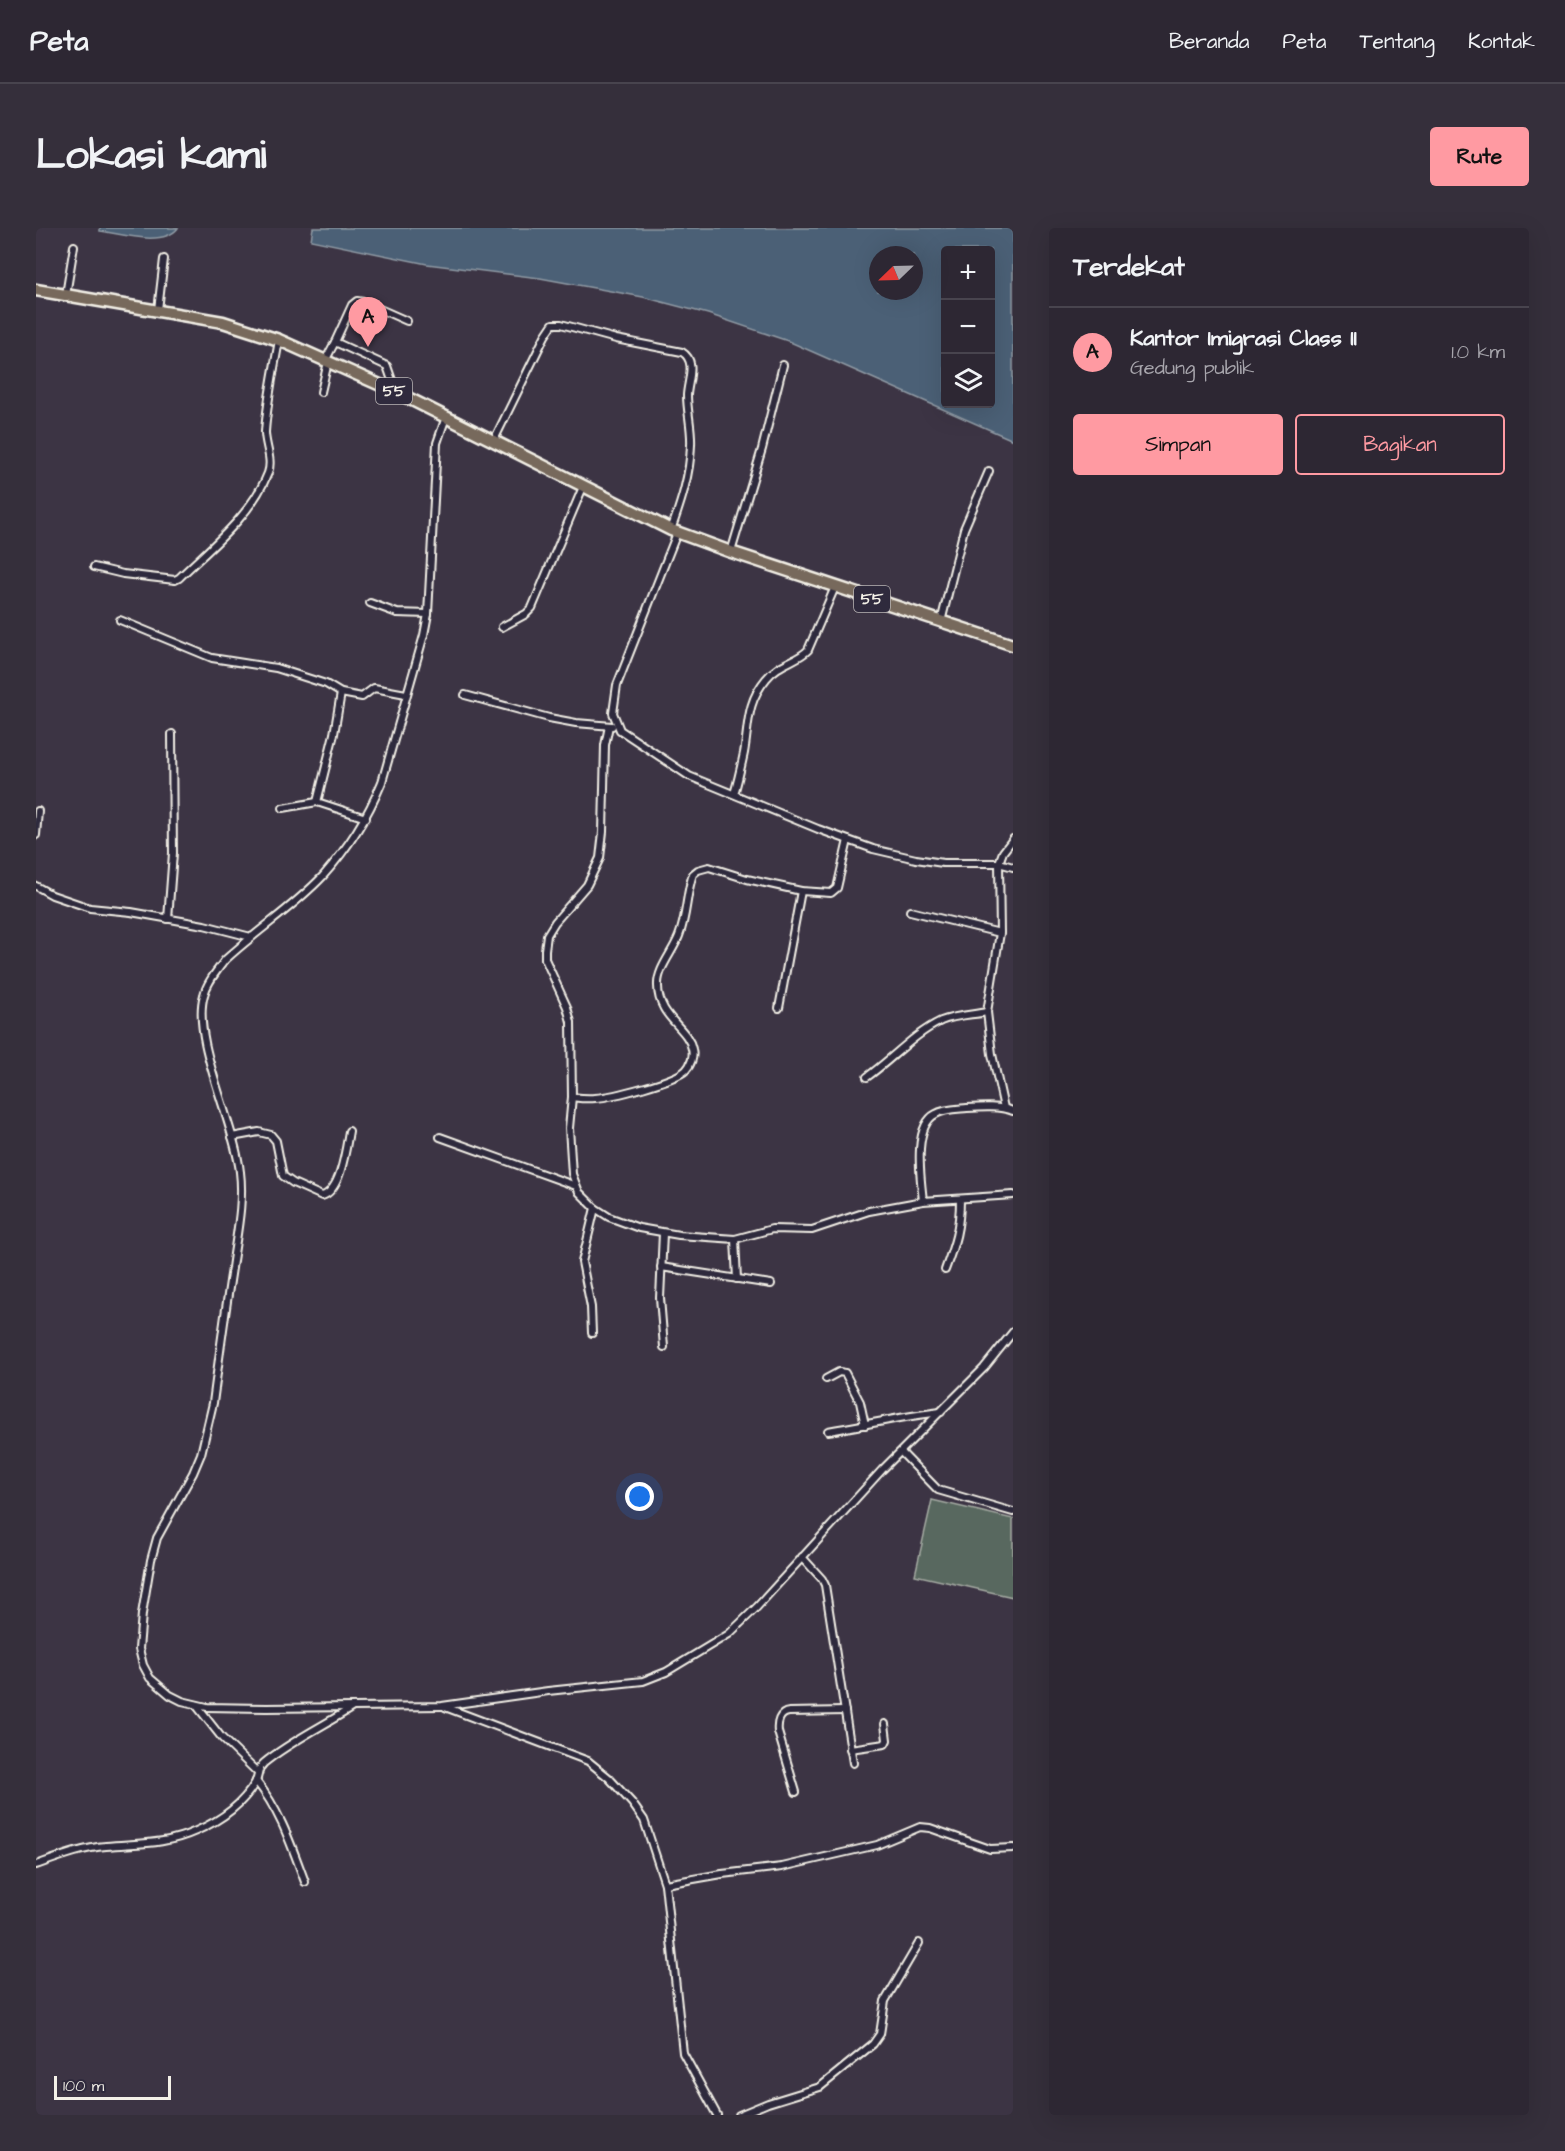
<!DOCTYPE html>
<html lang="id">
<head>
<meta charset="utf-8">
<style>
	:root { --surface:#2d2733; --page:#352f3b; --text:#f1f3f6; --muted:#a7a5ac; --line:#48444e; --accent:#ff9aa2 }
	body { margin:0; font-family:"Architects Daughter",sans-serif; background:var(--page); color:var(--text) }
	.controls { position:absolute; right:18px; top:18px; display:grid; overflow:hidden; border-radius:6px; box-shadow:0 6px 24px #0002 }
	.controls button { width:54px; height:54px; display:grid; place-items:center; padding:0; border:0; border-bottom:2px solid var(--line); background:var(--surface); color:var(--text); font:30px sans-serif }
	.compass { position:absolute; left:833px; top:18px; width:54px; height:54px; border-radius:50%; background:var(--surface); box-shadow:0 6px 24px #0002; rotate:247deg }
	.scale { position:absolute; left:18px; bottom:15px; width:117px; box-sizing:border-box; padding-left:6px; border:3px solid #f4f1e8; border-top:0; font-size:16px; line-height:21px; white-space:nowrap; color:#f4f1e8; -webkit-text-stroke:4px #2f2a3d; paint-order:stroke }
	.you { position:absolute; left:604px; top:1269px; width:21px; height:21px; margin:-15px; border:4px solid #fff; border-radius:50%; background:#1a73e8; box-shadow:0 0 0 9px #1a73e833 }
	.badge { display:grid; place-items:center; width:39px; height:39px; border-radius:50%; background:var(--accent); color:#111; font-size:20px; font-weight:700 }
	.pin { position:absolute; translate:-50% -50px; filter:drop-shadow(0 2px 3px #0008) }
	.pin::after { content:''; position:absolute; top:32px; width:21px; height:18px; background:inherit; clip-path:polygon(0 0,100% 0,50% 100%) }
	.list { margin:0; padding:0; list-style:none }
	h2 { display:flex; justify-content:space-between; align-items:center; height:78px; margin:0; padding:0 24px; font-size:26px }
	h2 small { font-size:20px; font-weight:400; color:var(--muted) }
	.list li { display:grid; grid-template-columns:39px 1fr auto; gap:18px; align-items:center; box-sizing:border-box; height:90px; padding:0 24px; border-top:2px solid var(--line) }
	.list b { display:block; font-size:22px; white-space:nowrap }
	.list p { margin:0; font-size:20px; white-space:nowrap; color:var(--muted) }
	.list em { font-size:20px; font-style:normal; color:var(--muted) }
	.actions { display:flex; gap:12px; padding:18px 24px }
	.actions a { flex:1; padding:14px 0; border:2px solid var(--accent); border-radius:6px; text-align:center; font-size:21px; color:var(--accent) }
	.actions .main { background:var(--accent); color:#111 }
	.icon { flex:none; width:33px; height:33px; fill:none; stroke:currentColor; stroke-width:2; stroke-linecap:round; stroke-linejoin:round }
	.map { position:relative; flex:none; width:977px; height:1887px; overflow:hidden; border-radius:6px }
	header { display:flex; align-items:center; gap:36px; box-sizing:border-box; height:84px; padding:0 30px; background:var(--surface); border-bottom:2px solid var(--line) }
	header strong { font-size:28px }
	nav { display:flex; gap:33px; margin-inline-start:auto; font-size:21px }
	.intro { display:flex; align-items:center; justify-content:space-between; box-sizing:border-box; height:144px; padding:0 36px }
	h1 { margin:0; font-size:42px }
	.button { padding:15px 27px; border-radius:6px; background:var(--accent); color:#111; font-size:21px; font-weight:700 }
	main { display:flex; gap:36px; padding:0 36px }
	aside { flex:1; background:var(--surface); border-radius:6px; box-shadow:0 6px 24px #0002 }
	.map>svg:first-child { display:block }
</style>
</head>
<body>
<header>
<strong>Peta</strong>
<nav><a>Beranda</a><a>Peta</a><a>Tentang</a><a>Kontak</a></nav>
</header>
<div class="intro"><h1>Lokasi kami</h1><a class="button">Rute</a></div>
<main>
<div class="map">
<svg width="977" height="1887" viewBox="0 0 977 1887">
	<rect width="100%" height="100%" fill="#3c3444"/>
	<filter id="ink" filterUnits="userSpaceOnUse"><feTurbulence type="fractalNoise" baseFrequency=".0167" numOctaves="2"/><feDisplacementMap in="SourceGraphic" scale="12" xChannelSelector="R" yChannelSelector="G"/><feConvolveMatrix kernelMatrix="1 2 1 2 8 2 1 2 1" color-interpolation-filters="sRGB"/></filter>
	<g filter="url(#ink)">
		<path fill="#59685f" stroke="#a6aca4" stroke-width="1.5" d="M896,1272L977,1291V1369L879,1347Z"/>
		<g fill="#4b6076" stroke="#8f9aa4" stroke-width="1.5" fill-rule="evenodd">
			<path d="M64,0H142C128,19 85,6 64,3Z"/>
			<path d="M277,0H977V212L752,113L672,86L607,69L504,50L391,36L275,12ZM954,22V176H909V22ZM842,27H878V63H842Z"/>
		</g>
		<g fill="none" stroke-linecap="round" stroke-linejoin="round">
			<defs>
				<g id="minor">
					<path d="M30,67L38,18"/>
					<path d="M122,82L128,31"/>
					<path d="M299,114L316,77L321,73L328,74L371,93"/>
					<path d="M289,133L299,114L351,138L360,164"/>
					<path d="M285,164L292,134"/>
					<path d="M410,189L401,215L392,386L388,407L346,554C332,588 312,620 287,648C258,679 220,703 189,732C181,743 171,754 168,767C155,810 199,896 204,944C208,975 200,1009 196,1040C189,1085 183,1130 177,1175L165,1226L157,1245L121,1310L115,1332L106,1386L103,1421L107,1437L114,1450L134,1467L146,1473L171,1479L231,1480L406,1478L512,1463L607,1453L630,1444L693,1406L721,1379L846,1242L948,1140L977,1104"/>
					<path d="M458,212L509,108L517,96H525L580,111L646,124C661,133 652,152 651,167C651,184 656,200 655,217C654,247 645,275 635,302"/>
					<path d="M641,305L581,457L577,485L584,502L653,548L782,601L837,621L880,631L907,635H963L977,639"/>
					<path d="M695,324L726,221L747,137"/>
					<path d="M58,339L87,346L139,352L143,350C176,318 215,288 232,245C237,232 229,217 229,204C231,173 238,142 243,112"/>
					<path d="M334,375L361,385L392,386"/>
					<path d="M84,392L176,430L240,440L290,456L305,465L326,469L338,460L370,466"/>
					<path d="M905,394L928,301L953,243"/>
					<path d="M466,399L490,386L496,380L547,259"/>
					<path d="M429,467L513,490L540,495L576,498"/>
					<path d="M573,498L569,517L567,604L564,630L551,657L519,694L511,707L509,722V731L531,779L535,794L536,869L533,900L536,946L543,964L559,980L573,989L603,1000L643,1007L699,1011L736,1001L776,1002L833,983L887,973"/>
					<path d="M698,566C702,553 705,539 708,525C713,497 710,475 730,451C742,435 762,433 772,422L799,359"/>
					<path d="M281,574L298,506L305,465"/>
					<path d="M247,580L281,574L330,590"/>
					<path d="M0,607L2,583"/>
					<path d="M0,658L16,667L54,680L95,684L168,697L215,709"/>
					<path d="M874,683L964,705"/>
					<path d="M132,691L137,625L136,506"/>
					<path d="M743,780L765,663"/>
					<path d="M831,849C856,831 878,806 905,793C919,787 936,787 951,784"/>
					<path d="M536,869C544,870 551,871 559,870C576,869 639,853 650,842C655,837 658,828 656,821C652,799 622,790 622,758C621,741 637,724 643,708C651,688 650,666 657,646L662,642L673,639L711,651L765,663L795,665L801,660L812,612"/>
					<path d="M968,880L956,826L951,784L964,705L963,635L967,624L977,611"/>
					<path d="M977,883C963,878 947,879 931,880C922,881 908,881 900,886C876,898 885,952 887,973L977,967"/>
					<path d="M196,909L223,904L235,907L240,913L247,948L257,955L286,968C305,963 310,920 313,903"/>
					<path d="M404,909L540,958"/>
					<path d="M627,1005L624,1070L628,1119"/>
					<path d="M699,1011L701,1051"/>
					<path d="M625,1039L735,1056"/>
					<path d="M909,1042C919,1015 924,1000 924,971"/>
					<path d="M556,1105L555,1079L546,1034L559,980"/>
					<path d="M790,1151L803,1144L809,1145L824,1174L829,1197"/>
					<path d="M792,1203C830,1197 867,1188 905,1184"/>
					<path d="M865,1224L902,1262L977,1284"/>
					<path d="M766,1329L786,1351L789,1357L817,1535"/>
					<path d="M160,1477L186,1510L221,1544"/>
					<path d="M409,1479L552,1533L573,1550L596,1575L608,1592L629,1656L647,1825L681,1887"/>
					<path d="M814,1521L849,1516L851,1512L849,1496"/>
					<path d="M220,1553C244,1582 256,1619 269,1654"/>
					<path d="M760,1564L742,1504C741,1495 743,1485 753,1484L809,1483"/>
					<path d="M0,1637C23,1629 46,1620 70,1618C103,1615 129,1617 160,1603C183,1593 206,1577 219,1555C224,1547 220,1542 228,1535C253,1514 289,1497 317,1479"/>
					<path d="M629,1656L686,1646L746,1639L841,1617L884,1599L894,1600L954,1621L977,1620"/>
					<path d="M703,1887L732,1875L784,1859L837,1816L844,1806L849,1773L883,1715"/>
				</g>
				<path id="trunk" d="M0,62L187,94L243,112L360,164L635,302L695,324L977,417"/>
			</defs>
			<use href="#minor" stroke="#f4f1e8" stroke-width="10"/>
			<use href="#trunk" stroke="#f4f1e8" stroke-width="15"/>
			<use href="#minor" stroke="#2f2a3d" stroke-width="6"/>
			<use href="#trunk" stroke="#77695c" stroke-width="10"/>
		</g>
	</g>
	<g text-anchor="middle" dominant-baseline="central" stroke-width="4.5" stroke-linejoin="round" paint-order="stroke">
		<g fill="#2f2a3d" stroke="#b9b5b5" stroke-width="1.5">
			<rect x="340" y="150" width="36" height="26" rx="4.5"/>
			<rect x="818" y="358" width="36" height="26" rx="4.5"/>
		</g>
		<g font-size="16" font-weight="bold" fill="#f4f1e8">
			<text x="358" y="163">55</text>
			<text x="836" y="371">55</text>
		</g>
	</g>
</svg>
<div class="controls">
<button>+</button>
<button>−</button>
<button><svg class="icon" aria-label="layers" viewBox="0 0 24 24"><path d="M12 4l9 5-9 5-9-5zM3 14l9 5 9-5"/></svg></button>
</div>
<svg class="compass" viewBox="-18 -18 36 36"><path d="M0-13l5 13h-10z" fill="#e53935"/><path d="M0 13l5-13h-10z" fill="#a7a5ac"/></svg>
<div class="scale">100 m</div>
<div class="you"></div>
<div class="pin badge" style="left:332px;top:119px">A</div>
</div>
<aside>
<h2>Terdekat<small></small></h2>
<ul class="list">
<li><span class="badge">A</span><div><b>Kantor Imigrasi Class II</b><p>Gedung publik</p></div><em>1.0 km</em></li>
</ul>
<div class="actions"><a class="main">Simpan</a><a>Bagikan</a></div>
</aside>
</main>
</body>
</html>
